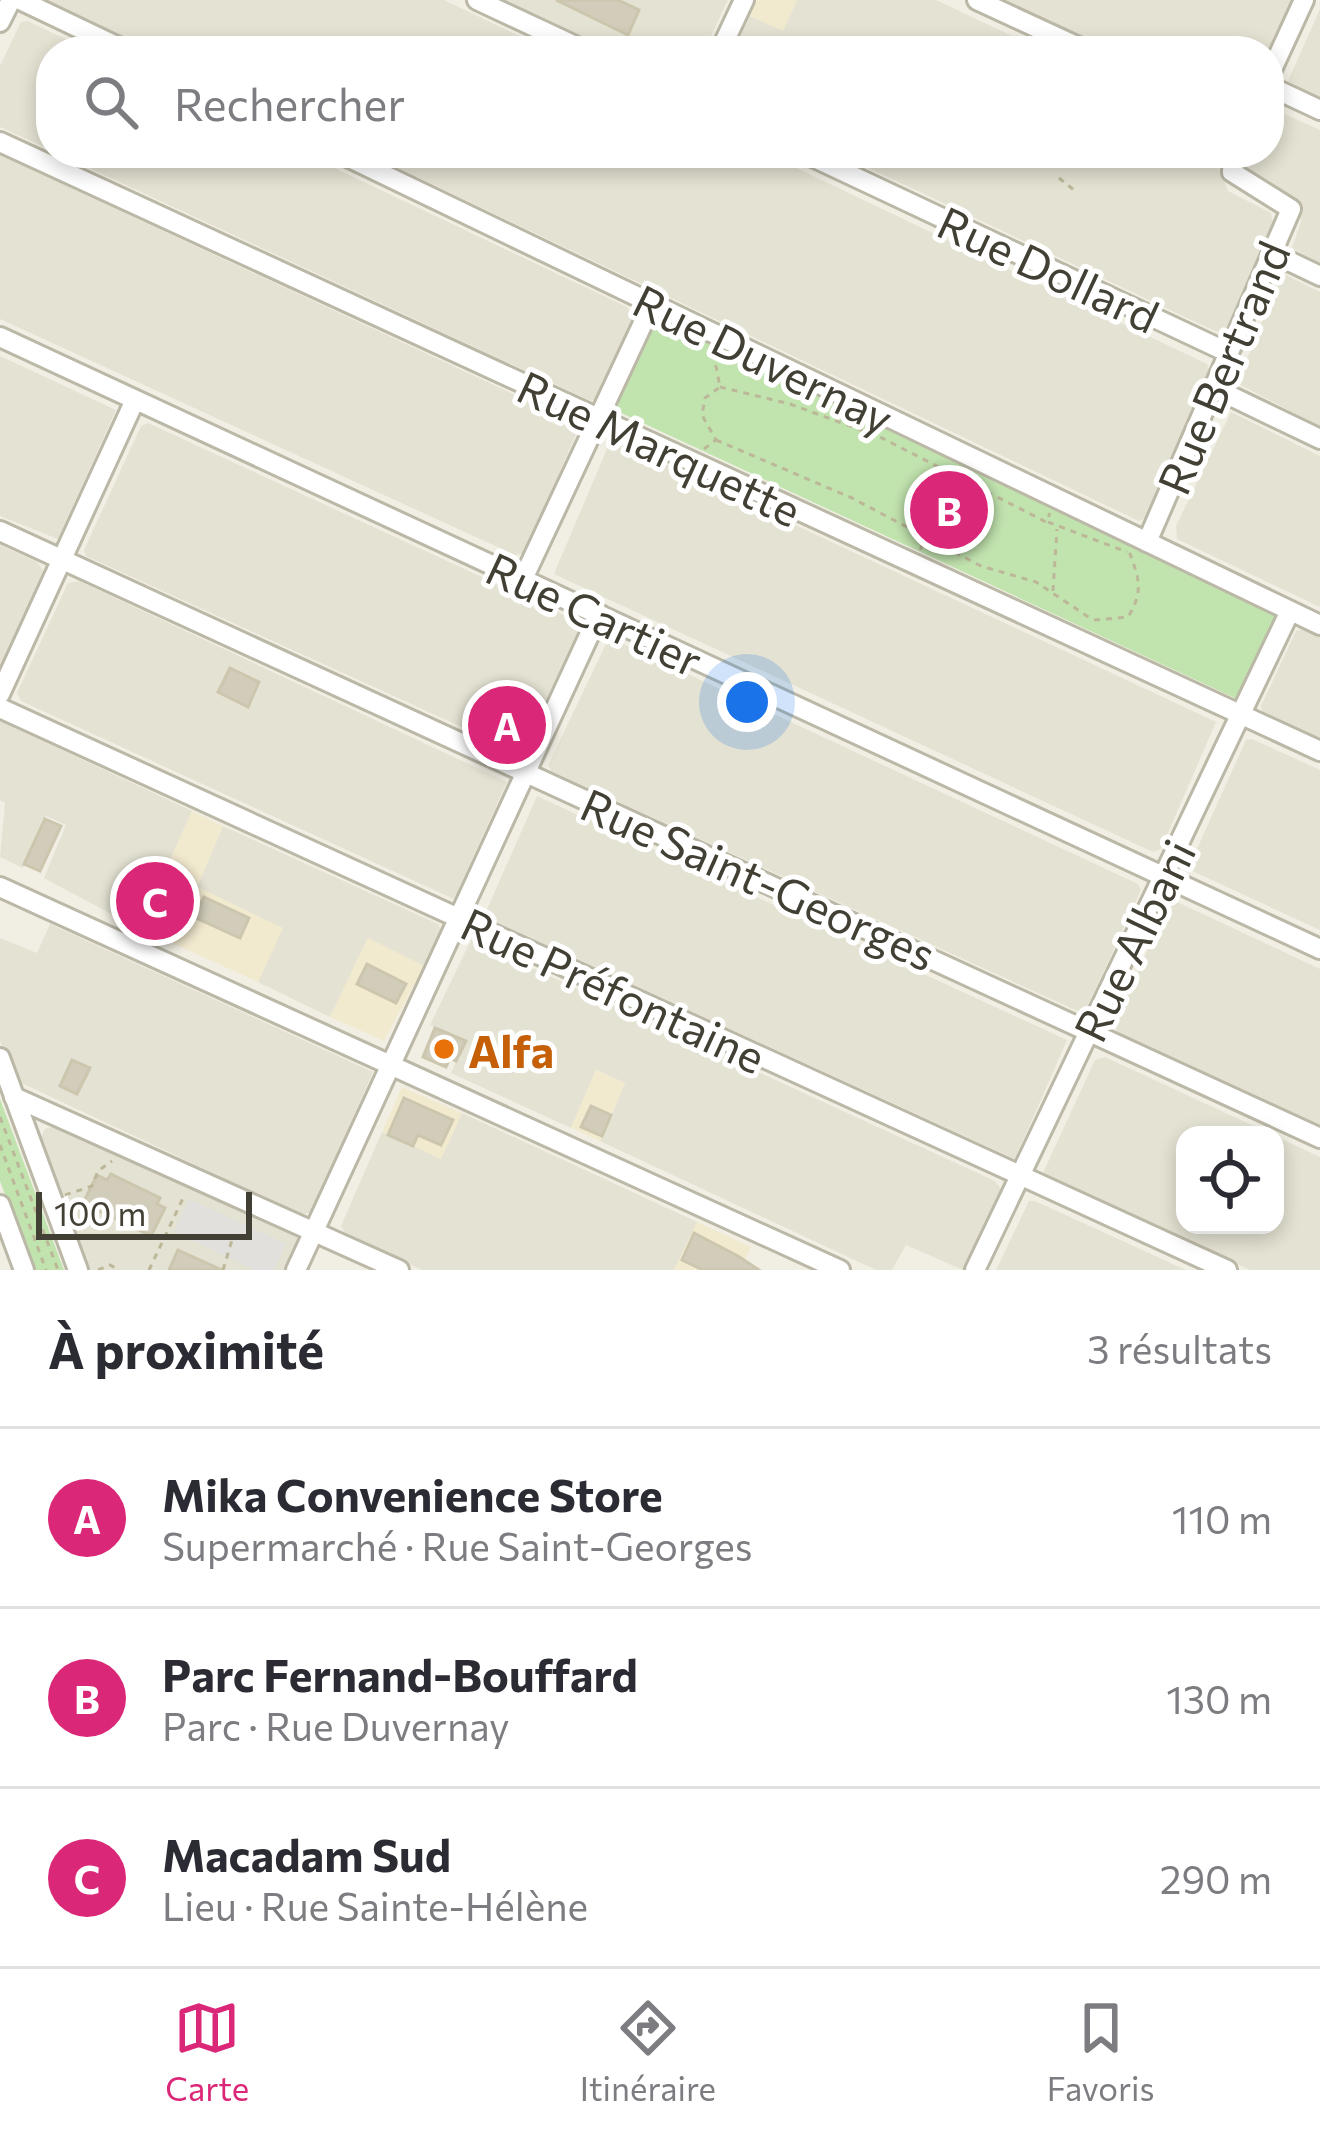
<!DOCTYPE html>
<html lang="fr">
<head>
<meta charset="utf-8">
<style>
	:root { --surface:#fff; --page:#f2f2f3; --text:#2b2b33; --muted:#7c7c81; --line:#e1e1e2; --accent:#db2777 }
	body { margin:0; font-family:Commissioner,sans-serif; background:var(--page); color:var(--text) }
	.controls { position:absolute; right:36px; bottom:36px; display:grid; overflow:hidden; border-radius:24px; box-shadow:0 6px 18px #0003 }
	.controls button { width:108px; height:108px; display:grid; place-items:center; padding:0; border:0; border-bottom:3px solid var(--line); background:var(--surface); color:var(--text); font:60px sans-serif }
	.scale { position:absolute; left:36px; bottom:30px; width:216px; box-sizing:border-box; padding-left:12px; border:6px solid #423f34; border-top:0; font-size:33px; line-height:42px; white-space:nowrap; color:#423f34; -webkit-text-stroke:9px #fff; paint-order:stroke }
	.you { position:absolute; left:747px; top:702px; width:42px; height:42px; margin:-30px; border:9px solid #fff; border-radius:50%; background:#1a73e8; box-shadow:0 0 0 18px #1a73e833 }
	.badge { display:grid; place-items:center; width:78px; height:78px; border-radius:50%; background:var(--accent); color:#fff; font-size:39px; font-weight:700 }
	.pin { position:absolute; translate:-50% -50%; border:6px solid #fff; box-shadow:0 3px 12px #0006 }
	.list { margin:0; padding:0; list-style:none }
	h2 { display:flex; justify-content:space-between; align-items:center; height:156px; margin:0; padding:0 48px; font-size:51px }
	h2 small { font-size:39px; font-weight:400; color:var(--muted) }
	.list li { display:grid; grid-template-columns:78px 1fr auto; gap:36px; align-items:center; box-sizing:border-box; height:180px; padding:0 48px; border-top:3px solid var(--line) }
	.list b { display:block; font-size:45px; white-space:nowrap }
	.list p { margin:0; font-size:39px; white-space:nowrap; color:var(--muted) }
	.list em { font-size:39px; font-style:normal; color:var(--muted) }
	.icon { flex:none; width:66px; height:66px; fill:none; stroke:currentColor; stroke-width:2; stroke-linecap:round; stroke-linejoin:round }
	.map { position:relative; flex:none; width:1320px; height:1270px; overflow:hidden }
	.search { position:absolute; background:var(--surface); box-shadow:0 6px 18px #0003; left:36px; right:36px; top:36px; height:132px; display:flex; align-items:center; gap:30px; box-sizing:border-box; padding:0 42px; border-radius:48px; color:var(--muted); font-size:45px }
	.sheet { height:696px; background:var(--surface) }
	nav { display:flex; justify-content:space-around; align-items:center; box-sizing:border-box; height:168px; border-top:3px solid var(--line); background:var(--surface); font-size:33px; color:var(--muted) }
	nav a { display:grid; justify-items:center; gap:6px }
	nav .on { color:var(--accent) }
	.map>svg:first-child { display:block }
</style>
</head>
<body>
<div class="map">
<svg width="1320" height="1270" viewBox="0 0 1320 1270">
	<rect width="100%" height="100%" fill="#f1efe4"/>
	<g fill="#e4e2d2">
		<path d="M47,0H444L551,51H153Z"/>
		<path d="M504,0H728L704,51H612Z"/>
		<path d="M797,0H936L1044,51H733L750,16L783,30Z"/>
		<path d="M996,0H1294L1269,56V51H1105Z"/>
		<path d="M1320,9V100L1288,81Z"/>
		<path d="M28,21L90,51H51V150L0,127V66L21,22Z"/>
		<path d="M1276,110L1320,130V263L1292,248L1301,222L1297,199L1248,170L1254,153H1269V119Z"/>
		<path d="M57,153H303L627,307L634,318L598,398L591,401Z"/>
		<path d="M367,153H765L1207,364L1212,377L1152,514L1139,521Z"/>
		<path d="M837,153H1224L1219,169L1228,191L1271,213L1273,223L1227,329L1217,332Z"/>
		<path d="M0,155L580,425L524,554L515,555L0,319Z"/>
		<path d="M1286,275L1320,292V427L1237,383L1280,278Z"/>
		<path d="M0,356L116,410L58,539L0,516Z"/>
		<path d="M1231,412L1320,456V607L1177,539L1176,526Z"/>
		<path d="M148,423L577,621L579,629L521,754L86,556L84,550L141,426Z"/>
		<path d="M616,441L1216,722L1161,849L1153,852L554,574L609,444Z"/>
		<path d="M0,545L37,562L44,572L0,666Z"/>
		<path d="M79,581L507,782L454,899L21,701L17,693L68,583Z"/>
		<path d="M1303,629L1320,637V740L1263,714L1261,706L1296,631Z"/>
		<path d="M615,640L1138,884L1141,890L1084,1014L551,771L548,765L607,642Z"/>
		<path d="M0,721L192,811L169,863L157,858L126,922L44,878L66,825L46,816L23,868L0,857L5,803L0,800Z"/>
		<path d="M1252,739L1320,770V930L1188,869L1246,740Z"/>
		<path d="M537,796L1067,1040L1015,1159L484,916Z"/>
		<path d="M223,826L438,924L441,930L424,966L368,938L330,1017L258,982L282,928L197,887Z"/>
		<path d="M1175,901L1320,969V1126L1117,1032L1115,1023L1167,906Z"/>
		<path d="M50,924L373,1072L311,1213L301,1214L15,1080L0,1041V938L37,953Z"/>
		<path d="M471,940L995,1181L1001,1189L963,1270L906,1245L892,1270H876L600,1141L625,1083L596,1070L571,1128L451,1073L465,1041L430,1025Z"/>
		<path d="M1105,1057L1273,1135H1185V1225H1275V1136L1320,1157V1270H1250L1043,1173L1095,1060Z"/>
		<path d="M462,1113L697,1222L674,1270H422L346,1234L341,1226L382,1132L441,1158Z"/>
		<path d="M59,1125L300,1238L291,1270H87L39,1141L45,1129Z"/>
		<path d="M1029,1201H1035L1186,1270H996Z"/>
	</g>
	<g fill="#f2eacf">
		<path d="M757,0H797L783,31L750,16Z"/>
		<path d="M192,811L223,826L197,887L283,928L258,982L126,922L157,857L169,862Z"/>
		<path d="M368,938L424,966L384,1041L330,1017Z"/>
		<path d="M596,1070L625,1083L600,1141L571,1128Z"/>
		<path d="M402,1087L462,1113L441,1159L382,1132Z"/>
		<path d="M697,1222L751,1247L740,1270H674Z"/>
	</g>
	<g fill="#c1e3ae">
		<path d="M654,310L1284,613L1237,699L606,406Z"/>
		<path d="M0,1099L64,1270H33L0,1181Z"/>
	</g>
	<path fill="#e1e0dc" d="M189,1199L286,1244L274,1270H255L174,1232Z"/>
	<g fill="#d1cdba" stroke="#ccc6ae" stroke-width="3">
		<path d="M556,0H618L639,10L628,35Z"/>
		<path d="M230,668L259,682L248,707L218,692Z"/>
		<path d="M495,703L531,719L518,747L482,731Z"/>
		<path d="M45,819L61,826L40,871L24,864Z"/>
		<path d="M150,873L179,890L162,926L131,912Z"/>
		<path d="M204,897L249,918L240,938L194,917Z"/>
		<path d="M367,964L406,984L396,1003L357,984Z"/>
		<path d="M435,1028L466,1041L456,1061L450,1058L446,1067L423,1057Z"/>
		<path d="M72,1060L90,1068L77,1094L60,1086Z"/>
		<path d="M404,1098L453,1120L441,1145L418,1135L413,1146L388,1135Z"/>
		<path d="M591,1106L611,1115L602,1136L581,1127Z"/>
		<path d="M111,1174L160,1198L157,1204L165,1208L151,1236L83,1203L97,1175L107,1180Z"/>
		<path d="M694,1233L738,1256L759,1270H703L682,1260Z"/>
		<path d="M178,1250L222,1270H169Z"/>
	</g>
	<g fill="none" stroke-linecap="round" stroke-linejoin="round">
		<defs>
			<g id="minor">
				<path d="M20,0L127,51"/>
				<path d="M477,0L586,51"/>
				<path d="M977,0L1087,51"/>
				<path d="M0,22L11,0"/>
				<path d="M720,51L744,0"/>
				<path d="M1269,76L1304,0"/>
				<path d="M1269,86L1320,110"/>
				<path d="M0,142L1320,751"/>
				<path d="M339,153L1320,625"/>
				<path d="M804,153L1229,353"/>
				<path d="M1272,253L1320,276"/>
				<path d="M0,337L1320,949"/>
				<path d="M1214,388L1320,439"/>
				<path d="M0,531L1320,1138"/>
				<path d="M1147,542L1291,209L1232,172L1233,153"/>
				<path d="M523,579L652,304"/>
				<path d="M0,694L135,400"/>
				<path d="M0,708L1227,1270"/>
				<path d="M0,887L840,1270"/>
				<path d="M0,1058L78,1270"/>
				<path d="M14,1097L399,1270"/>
				<path d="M0,1205L24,1270"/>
				<path d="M296,1270L599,614"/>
				<path d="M975,1270L1290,611"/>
			</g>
		</defs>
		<use href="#minor" stroke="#bbb8a7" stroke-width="24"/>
		<g stroke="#bcb799" stroke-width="3" stroke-dasharray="6 6" stroke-linecap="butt">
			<path d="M1059,178L1074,190"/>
			<path d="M720,387L790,404L880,437L1046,522L1050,513"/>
			<path d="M716,440L852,498L981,566L1036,582L1093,620"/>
			<path d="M704,449L716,440L702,415L705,398L720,387L713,351"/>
			<path d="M1048,522L1127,552"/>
			<path d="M920,550L958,466"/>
			<path d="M1053,591L1057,529"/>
			<path d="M1094,620L1128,617C1146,588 1137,575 1128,548"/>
			<path d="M0,1117L58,1270"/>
			<path d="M0,1145L46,1270"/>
			<path d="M65,1195L92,1186L98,1171L112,1161"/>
			<path d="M98,1270L110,1265L119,1270"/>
			<path d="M149,1270L185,1194"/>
			<path d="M223,1270L232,1240"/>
		</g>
		<use href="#minor" stroke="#fff" stroke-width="18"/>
	</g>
	<circle fill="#e8710a" stroke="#fff" stroke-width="4.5" cx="444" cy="1049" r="12"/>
	<g text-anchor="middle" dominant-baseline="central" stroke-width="10" stroke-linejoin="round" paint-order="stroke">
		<g font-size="45" fill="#423f34" stroke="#fff">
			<text transform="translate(1049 268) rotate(25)">Rue Dollard</text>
			<text transform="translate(764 358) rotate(26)">Rue Duvernay</text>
			<text transform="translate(1222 367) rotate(-67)">Rue Bertrand</text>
			<text transform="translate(660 447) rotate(25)">Rue Marquette</text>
			<text transform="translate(595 613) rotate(25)">Rue Cartier</text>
			<text transform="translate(759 878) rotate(24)">Rue Saint-Georges</text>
			<text transform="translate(1133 940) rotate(-64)">Rue Albani</text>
			<text transform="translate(614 989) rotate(25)">Rue Préfontaine</text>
		</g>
		<g font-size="45" font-weight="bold" fill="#c56008" stroke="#fff" text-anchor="start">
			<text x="468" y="1049">Alfa</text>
		</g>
	</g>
</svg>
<div class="controls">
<button><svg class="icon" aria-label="locate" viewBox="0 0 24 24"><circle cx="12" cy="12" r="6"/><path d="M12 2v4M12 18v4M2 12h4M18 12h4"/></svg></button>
</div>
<div class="scale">100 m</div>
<div class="you"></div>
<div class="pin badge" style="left:507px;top:725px">A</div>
<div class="pin badge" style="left:949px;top:510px">B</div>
<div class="pin badge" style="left:155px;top:901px">C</div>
<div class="search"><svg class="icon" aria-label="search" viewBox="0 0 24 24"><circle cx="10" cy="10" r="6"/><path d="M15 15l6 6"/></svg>Rechercher</div>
</div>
<section class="sheet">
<h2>À proximité<small>3 résultats</small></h2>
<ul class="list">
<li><span class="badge">A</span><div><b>Mika Convenience Store</b><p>Supermarché · Rue Saint-Georges</p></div><em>110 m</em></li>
<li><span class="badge">B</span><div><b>Parc Fernand-Bouffard</b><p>Parc · Rue Duvernay</p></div><em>130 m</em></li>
<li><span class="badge">C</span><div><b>Macadam Sud</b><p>Lieu · Rue Sainte-Hélène</p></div><em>290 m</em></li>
</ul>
</section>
<nav>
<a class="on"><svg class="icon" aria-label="map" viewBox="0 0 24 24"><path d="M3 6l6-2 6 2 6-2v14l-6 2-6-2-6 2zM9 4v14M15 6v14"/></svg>Carte</a>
<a><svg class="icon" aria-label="directions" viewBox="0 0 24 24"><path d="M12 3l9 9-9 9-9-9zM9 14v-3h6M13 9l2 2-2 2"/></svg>Itinéraire</a>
<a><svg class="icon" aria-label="saved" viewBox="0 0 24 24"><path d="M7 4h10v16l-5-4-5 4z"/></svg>Favoris</a>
</nav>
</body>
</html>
